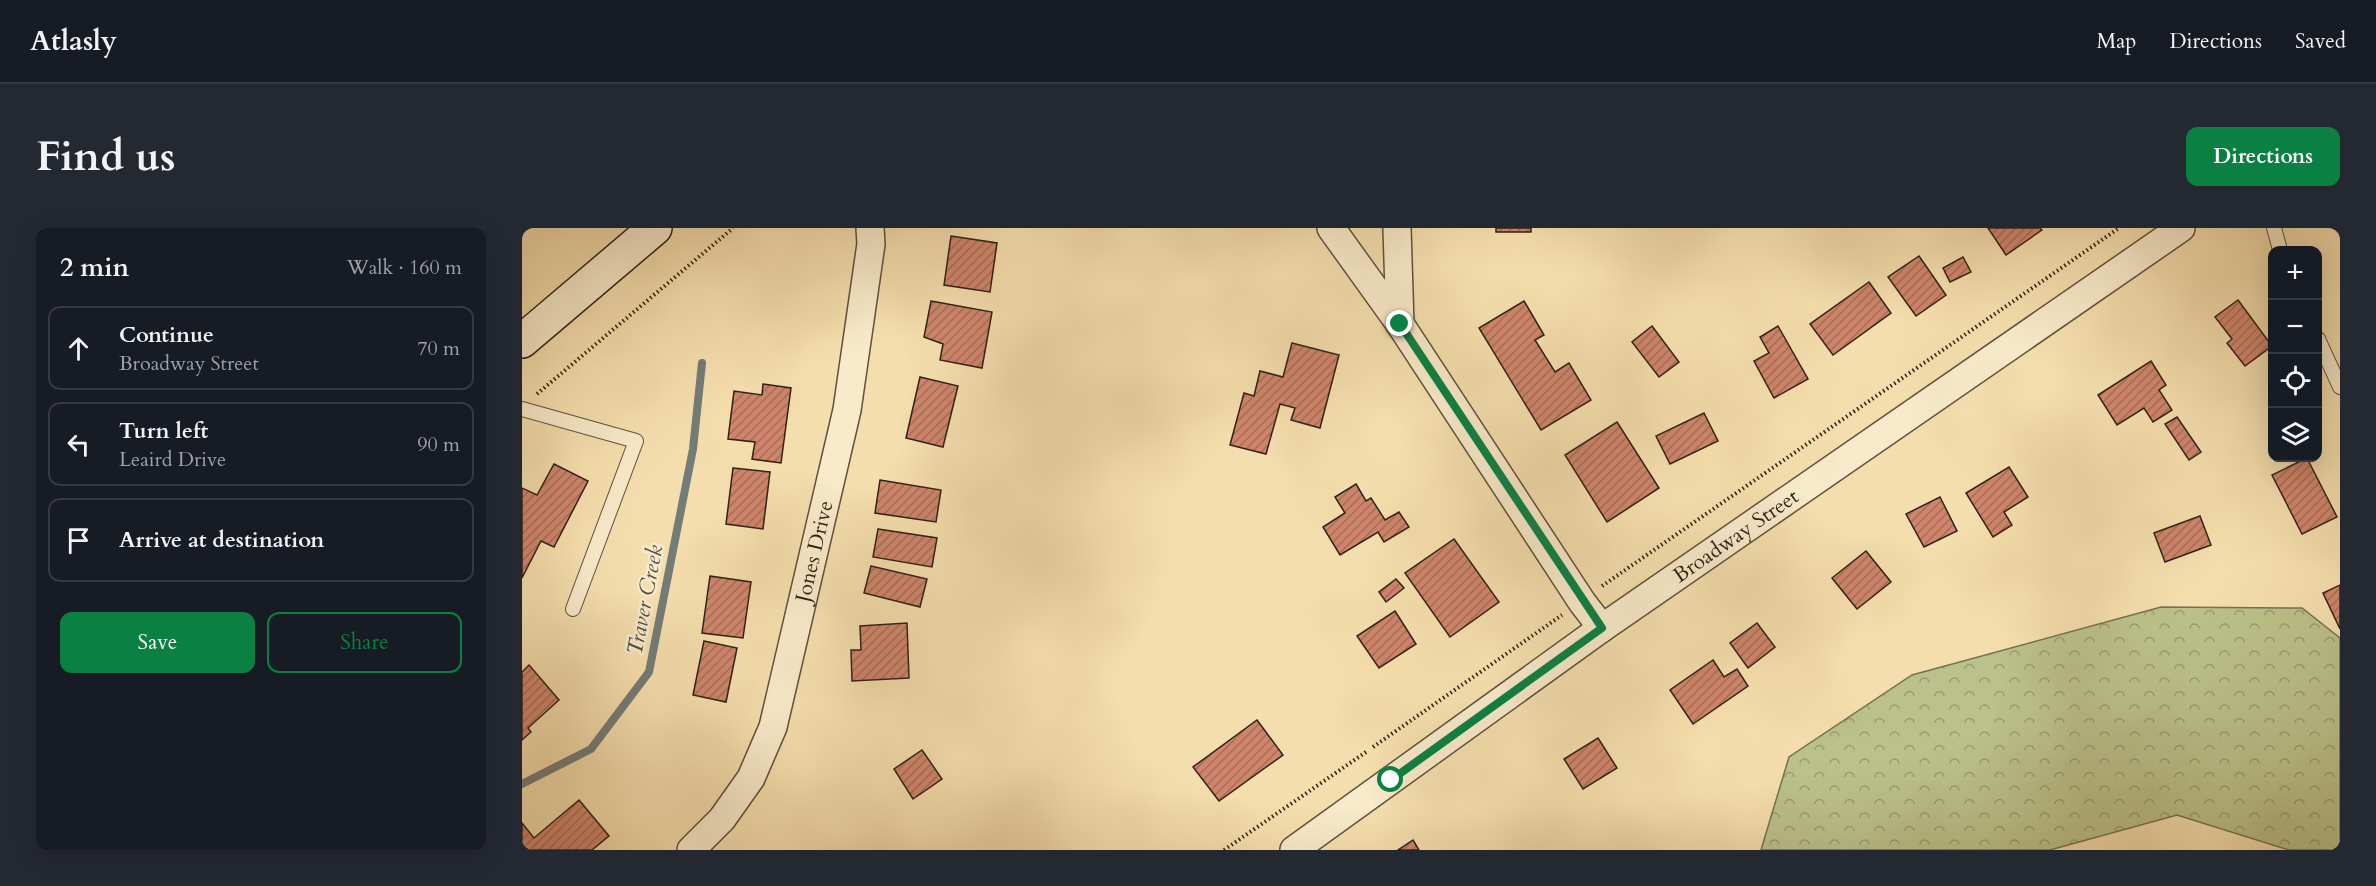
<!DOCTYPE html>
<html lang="en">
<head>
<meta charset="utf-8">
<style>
	:root { --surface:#171b24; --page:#242831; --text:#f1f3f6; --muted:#9ea1a6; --line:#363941; --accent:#0b8043 }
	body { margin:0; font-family:Cardo,serif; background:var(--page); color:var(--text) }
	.controls { position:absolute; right:18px; top:18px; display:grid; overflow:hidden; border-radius:12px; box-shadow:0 6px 24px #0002 }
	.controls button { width:54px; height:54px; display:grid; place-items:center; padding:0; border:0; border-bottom:2px solid var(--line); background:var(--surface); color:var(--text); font:30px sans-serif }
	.stop { position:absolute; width:18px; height:18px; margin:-14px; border:4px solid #0b8043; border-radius:50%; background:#fff }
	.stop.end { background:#0b8043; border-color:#fff; box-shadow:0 2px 6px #0008 }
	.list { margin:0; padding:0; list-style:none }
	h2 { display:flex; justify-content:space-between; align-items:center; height:78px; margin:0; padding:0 24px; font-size:26px }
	h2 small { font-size:20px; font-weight:400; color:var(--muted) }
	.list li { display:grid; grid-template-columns:39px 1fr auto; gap:18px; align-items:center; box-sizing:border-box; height:84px; margin:0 12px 12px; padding:0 12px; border:2px solid var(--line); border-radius:12px }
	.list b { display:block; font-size:22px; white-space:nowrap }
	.list p { margin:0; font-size:20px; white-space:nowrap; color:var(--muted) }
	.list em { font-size:20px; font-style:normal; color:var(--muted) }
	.actions { display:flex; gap:12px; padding:18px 24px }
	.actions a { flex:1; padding:14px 0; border:2px solid var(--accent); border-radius:12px; text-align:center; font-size:21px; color:var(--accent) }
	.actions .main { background:var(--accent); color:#fff }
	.icon { flex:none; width:33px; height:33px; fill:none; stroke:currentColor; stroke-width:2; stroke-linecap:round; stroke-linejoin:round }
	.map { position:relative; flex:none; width:1818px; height:622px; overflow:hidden; border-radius:12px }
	header { display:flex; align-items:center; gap:36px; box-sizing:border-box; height:84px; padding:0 30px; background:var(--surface); border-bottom:2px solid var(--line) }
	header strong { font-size:28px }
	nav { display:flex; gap:33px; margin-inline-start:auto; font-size:21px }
	.intro { display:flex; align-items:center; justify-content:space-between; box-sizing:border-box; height:144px; padding:0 36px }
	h1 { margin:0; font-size:42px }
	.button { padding:15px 27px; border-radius:12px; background:var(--accent); color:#fff; font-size:21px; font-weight:700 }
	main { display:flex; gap:36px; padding:0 36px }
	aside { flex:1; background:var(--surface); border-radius:12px; box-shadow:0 6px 24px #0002 }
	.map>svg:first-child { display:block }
</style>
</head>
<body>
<header>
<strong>Atlasly</strong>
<nav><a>Map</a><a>Directions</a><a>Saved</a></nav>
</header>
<div class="intro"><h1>Find us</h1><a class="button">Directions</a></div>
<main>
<aside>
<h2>2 min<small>Walk · 160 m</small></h2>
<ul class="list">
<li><svg class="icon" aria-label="ahead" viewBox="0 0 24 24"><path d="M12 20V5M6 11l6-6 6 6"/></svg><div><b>Continue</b><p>Broadway Street</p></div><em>70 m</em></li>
<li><svg class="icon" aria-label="left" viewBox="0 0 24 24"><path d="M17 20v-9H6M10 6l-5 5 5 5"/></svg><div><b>Turn left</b><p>Leaird Drive</p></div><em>90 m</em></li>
<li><svg class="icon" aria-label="arrive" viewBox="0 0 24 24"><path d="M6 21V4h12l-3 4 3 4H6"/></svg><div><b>Arrive at destination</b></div></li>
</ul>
<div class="actions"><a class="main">Save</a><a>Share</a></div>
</aside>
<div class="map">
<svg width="1818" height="622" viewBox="0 0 1818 622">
	<defs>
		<pattern id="forest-crowns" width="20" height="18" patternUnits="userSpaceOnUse" patternTransform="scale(1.5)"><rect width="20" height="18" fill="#bbc18a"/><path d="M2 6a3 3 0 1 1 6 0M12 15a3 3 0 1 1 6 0" fill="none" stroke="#989c70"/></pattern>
		<pattern id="building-hatch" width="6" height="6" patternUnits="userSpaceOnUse" patternTransform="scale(1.5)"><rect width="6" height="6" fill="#ce856b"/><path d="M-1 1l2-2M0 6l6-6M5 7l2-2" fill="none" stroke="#a86c57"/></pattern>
	</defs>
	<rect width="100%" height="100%" fill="#f5dead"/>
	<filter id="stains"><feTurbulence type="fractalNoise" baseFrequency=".00333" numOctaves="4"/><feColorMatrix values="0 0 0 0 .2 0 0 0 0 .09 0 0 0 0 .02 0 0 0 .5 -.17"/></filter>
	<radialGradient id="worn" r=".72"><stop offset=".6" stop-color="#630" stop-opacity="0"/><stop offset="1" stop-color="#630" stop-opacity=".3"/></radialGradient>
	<path fill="url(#forest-crowns)" stroke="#757150" stroke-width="1.5" d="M1639,379L1780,380L1818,410V622H1767L1655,587L1528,622H1239L1267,529L1390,447Z"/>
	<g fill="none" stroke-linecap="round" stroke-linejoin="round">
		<path stroke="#747c77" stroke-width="8" d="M0,556L69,521L127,444L171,221L180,135"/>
	</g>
	<g fill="url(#building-hatch)" stroke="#2f2116" stroke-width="1.5">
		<rect x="974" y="0" width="35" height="4"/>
		<path d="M1466,0H1518L1520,2L1484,27Z"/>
		<path d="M429,8L475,15L468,64L422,57Z"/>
		<path d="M1397,28L1424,67L1394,88L1366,49Z"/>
		<path d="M1441,29L1449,44L1428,54L1421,40Z"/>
		<path d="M1347,54L1369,85L1311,127L1288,96Z"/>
		<path d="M1716,72L1750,118L1723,138L1705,115L1710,111L1693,89Z"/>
		<path d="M409,73L470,84L460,140L418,132L421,116L402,109Z"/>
		<path d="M1002,73L1022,107L1013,112L1033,144L1047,135L1069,172L1019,202L957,100Z"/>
		<path d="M1130,98L1157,134L1137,149L1110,114Z"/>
		<path d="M1256,98L1286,151L1252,170L1232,133L1247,125L1238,109Z"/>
		<path d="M770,115L817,127L798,200L769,192L773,180L758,176L744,226L708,217L722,165L732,168L738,143L761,149Z"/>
		<path d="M1629,133L1644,157L1637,162L1650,182L1631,194L1622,180L1595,197L1576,167Z"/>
		<path d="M398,149L436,158L421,219L384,210Z"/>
		<path d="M241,156L269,160L259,235L230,231L233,214L206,211L212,163L240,167Z"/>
		<path d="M1182,185L1196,213L1148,236L1134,208Z"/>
		<path d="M1655,189L1679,224L1667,232L1643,196Z"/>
		<path d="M1095,194L1137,260L1085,294L1043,227Z"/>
		<path d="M1785,230L1815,289L1780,306L1750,247Z"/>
		<path d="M32,236L66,253L32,319L19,313L0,350V260L15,267Z"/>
		<path d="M1487,239L1506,269L1482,284L1490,297L1471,309L1444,265Z"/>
		<path d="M211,240L248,244L241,301L204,296Z"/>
		<path d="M358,252L419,262L414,294L353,285Z"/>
		<path d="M834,256L844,273L849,270L863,292L877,284L887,299L862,314L856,304L818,327L801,299L823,285L813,269Z"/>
		<path d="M1418,269L1435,303L1402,319L1384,286Z"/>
		<path d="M1678,288L1689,317L1643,334L1632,305Z"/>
		<path d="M356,301L415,310L410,339L351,329Z"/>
		<path d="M932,311L977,374L928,409L883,345Z"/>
		<path d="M1344,323L1369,354L1335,381L1310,350Z"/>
		<path d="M349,338L405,351L398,379L342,365Z"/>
		<path d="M188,348L229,354L221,410L180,405Z"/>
		<path d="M874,351L882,360L864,374L857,364Z"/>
		<path d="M1818,357V401L1801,365Z"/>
		<path d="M873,383L894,416L857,440L835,408Z"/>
		<path d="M385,395L387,450L330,453L329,422H339L338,398Z"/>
		<path d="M1235,395L1253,419L1226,440L1208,415Z"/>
		<path d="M182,413L215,420L204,474L171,467Z"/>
		<path d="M1191,432L1202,449L1215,441L1226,458L1171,496L1148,462Z"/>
		<path d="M7,437L37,472L6,500L9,504L0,512V444Z"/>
		<path d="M735,492L761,527L697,573L671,539Z"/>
		<path d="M1076,510L1095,540L1061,561L1042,531Z"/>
		<path d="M400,522L420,551L391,571L372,541Z"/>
		<path d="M57,572L87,608L70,622H0V595L12,610Z"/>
		<path d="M891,612L897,622H876Z"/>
	</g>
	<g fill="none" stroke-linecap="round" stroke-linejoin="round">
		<defs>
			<g id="lane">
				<path d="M1752,0L1758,22"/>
				<path d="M1796,111L1818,159"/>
				<path d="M0,181L114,213L51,381"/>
			</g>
			<g id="street">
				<path d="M809,0L878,96L1060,374L1080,400"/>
				<path d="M875,0L878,96"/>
				<path id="s1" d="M169,622L200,591L229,550L251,499L325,182L349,16L348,0"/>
				<path id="s2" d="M772,622L1080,400L1659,0"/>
			</g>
			<path id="secondary" d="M0,113L133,0"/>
		</defs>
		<use href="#lane" stroke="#60503c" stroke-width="16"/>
		<use href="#street" stroke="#60503c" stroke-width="30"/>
		<use href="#secondary" stroke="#2f2116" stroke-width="36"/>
		<g stroke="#2f2116" stroke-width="4" stroke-dasharray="1.5 3" stroke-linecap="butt">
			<path d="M15,166L211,0"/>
			<path d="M1080,358L1597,0"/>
			<path d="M851,519L1040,387"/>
			<path d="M702,622L844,524"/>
		</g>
		<use href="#lane" stroke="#f8eaca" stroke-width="14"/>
		<use href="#street" stroke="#f8eaca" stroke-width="27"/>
		<use href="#secondary" stroke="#f8eaca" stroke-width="33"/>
	</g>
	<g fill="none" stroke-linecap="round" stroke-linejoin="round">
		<path stroke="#0b8043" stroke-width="8" d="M869,552L1080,400L878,96"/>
	</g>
	<g text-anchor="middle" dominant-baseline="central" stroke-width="5" stroke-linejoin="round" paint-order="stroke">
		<g font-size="21" fill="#2f2116" stroke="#f8eaca">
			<text stroke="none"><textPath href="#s2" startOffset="542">Broadway Street</textPath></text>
			<text stroke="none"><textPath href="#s1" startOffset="330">Jones Drive</textPath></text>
		</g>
		<g font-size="22" font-style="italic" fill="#524f46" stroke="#f8eaca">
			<text transform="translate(123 372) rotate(-79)">Traver Creek</text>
		</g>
	</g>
	<rect width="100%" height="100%" filter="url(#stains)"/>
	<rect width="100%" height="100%" fill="url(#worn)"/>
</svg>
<div class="controls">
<button>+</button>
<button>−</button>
<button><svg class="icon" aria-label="locate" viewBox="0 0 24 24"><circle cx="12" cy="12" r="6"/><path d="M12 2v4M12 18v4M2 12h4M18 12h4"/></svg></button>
<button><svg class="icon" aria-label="layers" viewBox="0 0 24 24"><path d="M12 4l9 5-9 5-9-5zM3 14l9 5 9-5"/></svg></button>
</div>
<div class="stop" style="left:869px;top:552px"></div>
<div class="stop end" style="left:878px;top:96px"></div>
</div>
</main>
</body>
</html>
